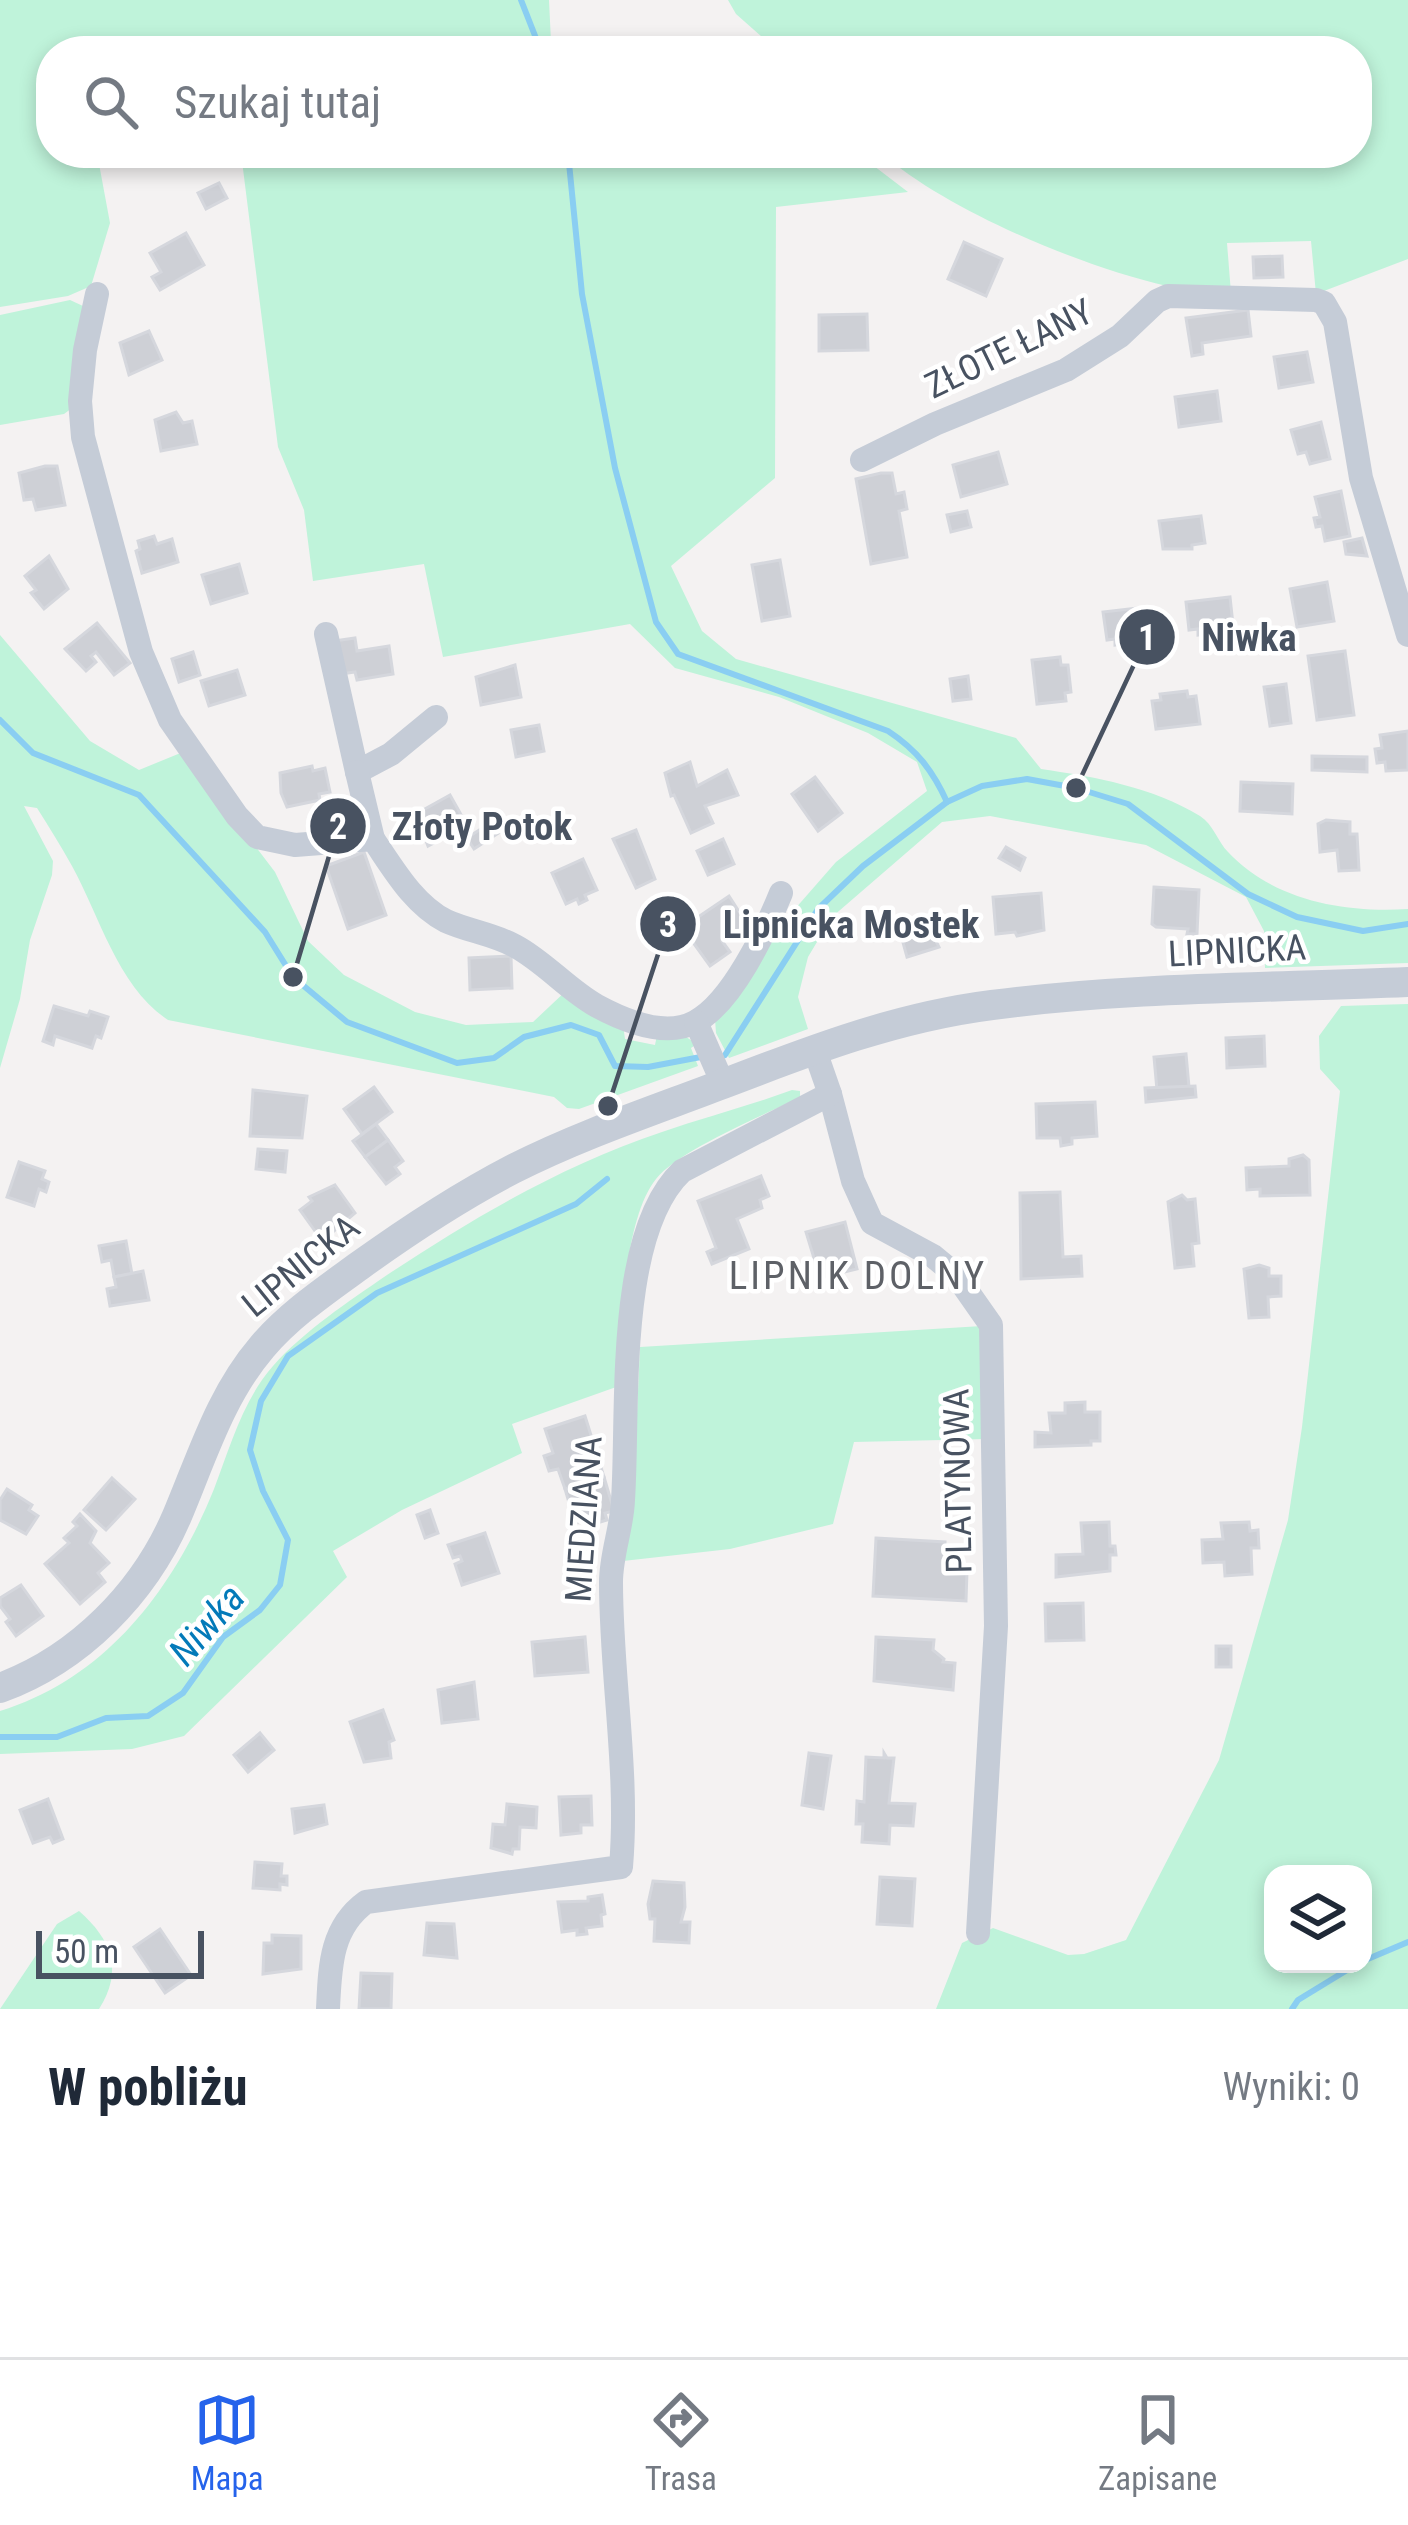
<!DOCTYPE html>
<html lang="pl">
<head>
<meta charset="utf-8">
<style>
	:root { --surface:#fff; --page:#f6f6f7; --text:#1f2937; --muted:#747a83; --line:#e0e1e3; --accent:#2563eb }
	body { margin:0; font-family:"Roboto Condensed",sans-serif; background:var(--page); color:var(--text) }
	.controls { position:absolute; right:36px; bottom:36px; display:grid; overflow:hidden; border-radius:24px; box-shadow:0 6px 18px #0003 }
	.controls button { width:108px; height:108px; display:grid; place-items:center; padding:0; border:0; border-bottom:3px solid var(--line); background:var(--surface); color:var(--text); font:60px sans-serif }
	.scale { position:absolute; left:36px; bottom:30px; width:168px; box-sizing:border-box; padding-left:12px; border:6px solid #485261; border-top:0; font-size:33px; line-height:42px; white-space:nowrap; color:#485261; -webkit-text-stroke:9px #fff; paint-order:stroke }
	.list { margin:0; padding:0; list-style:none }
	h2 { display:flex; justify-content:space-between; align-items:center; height:156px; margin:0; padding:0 48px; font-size:51px }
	h2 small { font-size:39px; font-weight:400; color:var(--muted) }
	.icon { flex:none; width:66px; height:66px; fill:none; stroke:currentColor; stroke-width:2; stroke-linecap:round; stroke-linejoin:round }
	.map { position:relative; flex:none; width:1408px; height:2009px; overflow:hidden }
	.search { position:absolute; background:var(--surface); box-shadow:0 6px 18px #0003; left:36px; right:36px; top:36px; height:132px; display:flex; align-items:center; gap:30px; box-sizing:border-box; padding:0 42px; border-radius:48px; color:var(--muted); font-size:45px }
	.sheet { height:348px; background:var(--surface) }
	nav { display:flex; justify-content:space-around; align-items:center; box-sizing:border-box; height:168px; border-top:3px solid var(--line); background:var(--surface); font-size:33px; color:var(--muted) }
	nav a { display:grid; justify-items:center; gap:6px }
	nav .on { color:var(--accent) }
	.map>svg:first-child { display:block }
</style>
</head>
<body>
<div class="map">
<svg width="1408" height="2009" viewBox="0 0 1408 2009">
	<rect width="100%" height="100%" fill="#f4f2f2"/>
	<g fill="#bff3da" fill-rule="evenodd">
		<path d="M0,0H549L551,42L557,51H233L231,41L209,51H51V153H97L110,223L91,286L68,296L0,307Z"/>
		<path d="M728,0H1408V259L1316,294L1311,241L1227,243L1231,293C1210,291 1187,290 1167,286C1080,266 948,211 881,153H1357V51H778L736,14Z"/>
		<path d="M241,153H857L908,192L776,207L775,478L671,566L702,631L736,659L1016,738L1041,769C1096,777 1152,787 1200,816C1213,824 1218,842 1228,852C1274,901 1345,913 1408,909V963L1265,968L1264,931L1246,897L1146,845L990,816L942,822L832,917L808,957L798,997L808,1029L729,1058L716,1033L715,1019L780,926L836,862L927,791L917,762L868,733L779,697L675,668L630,624L443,657L424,564L313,581L304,510L278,447Z"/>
		<path d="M70,300L83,306L72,408L64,414L0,425V315Z"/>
		<path d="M0,635L90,741L139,770L183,752L275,872L308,941L344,975L415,1012L466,1025L533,1022L567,990L623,1025L625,1039L655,1045L657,1035L680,1033L697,1044L691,1048L698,1066L579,1109L567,1108L554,1097L168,1020C118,987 100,917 72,866C61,846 49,827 37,808L24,806L53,861L52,875L30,940L20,999L0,1068Z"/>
		<path d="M1408,1004V2009H936L962,1943L993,1928L1068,1955L1084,1954L1126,1940L1219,1760L1288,1520L1302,1427L1340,1091L1320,1069L1319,1036L1341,1006ZM1273,1874H1363V1964H1273Z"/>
		<path d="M792,1090L800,1091V1097C765,1115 679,1150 656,1179C622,1222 622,1332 619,1386L512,1424L522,1453L402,1510L333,1551L347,1577L184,1736L132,1749L0,1754V1711C107,1678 174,1588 214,1489C230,1447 243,1400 273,1366C305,1330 348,1302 387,1275C473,1218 563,1165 662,1132C705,1117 749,1106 792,1090Z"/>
		<path d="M982,1326L986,1439L854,1442L833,1524L730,1549L623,1561L633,1503L640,1347Z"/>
		<path d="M79,1911C111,1939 124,1970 99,2009H0L57,1924Z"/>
	</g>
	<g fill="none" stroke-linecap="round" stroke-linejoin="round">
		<g stroke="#8acef2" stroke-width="6">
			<path d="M521,0L541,51"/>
			<path d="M568,153L582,294L615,468L656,622L678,654L888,731C917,750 933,771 947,802"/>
			<path d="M0,720L33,753L139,795L265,932L293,977L347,1022L457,1063L494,1058L524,1037L571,1025L599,1035L615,1066L648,1067L706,1056"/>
			<path d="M725,1055L818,909L863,866L917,825L947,802L982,786L1027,779L1076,788L1128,804L1248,894L1297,917L1363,931L1408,924"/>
			<path d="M0,1737H57L106,1718L148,1716L183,1693L223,1637L260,1610L280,1585L288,1540L263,1491L250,1450L261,1401L288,1356L377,1293L576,1204L607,1179"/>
			<path d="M1363,1961L1408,1942"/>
			<path d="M1292,2009L1298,2000L1357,1964"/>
		</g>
	</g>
	<g fill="#ced0d6" stroke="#d5d7dd" stroke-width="3">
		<path d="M219,183L227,198L206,209L198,193Z"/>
		<path d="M186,233L204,265L160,290L152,277L161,272L150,253Z"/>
		<path d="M964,242L1002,259L986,296L948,279Z"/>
		<path d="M1282,256L1283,277L1254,278L1253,257Z"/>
		<path d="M1248,310L1251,336L1202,343L1203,354L1192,356L1186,318Z"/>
		<path d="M867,314L868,350L819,351V315Z"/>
		<path d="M149,331L162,360L129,375L120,343Z"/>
		<path d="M1307,352L1313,382L1279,388L1274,357Z"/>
		<path d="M1217,391L1221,421L1179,427L1175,397Z"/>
		<path d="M176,412L183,423L192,421L197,444L161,451L155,420Z"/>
		<path d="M1321,422L1330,459L1310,464L1306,452L1298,454L1291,430Z"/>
		<path d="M998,452L1007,484L961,497L953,465Z"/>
		<path d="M45,466H57L65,505L36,510L33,499L24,500L19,473Z"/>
		<path d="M881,473H892L896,494L904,492L907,509L899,511L907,557L871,564L856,479Z"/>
		<path d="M1341,491L1350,536L1325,541L1322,526L1316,527L1314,518L1320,517L1315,497Z"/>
		<path d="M967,511L971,527L951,532L947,515Z"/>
		<path d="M1201,516L1205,543L1192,545V549H1163L1159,521Z"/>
		<path d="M154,536L157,544L172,539L178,562L142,573L136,551L140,549L138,541Z"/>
		<path d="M1362,538L1367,556L1346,554L1344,542Z"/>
		<path d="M49,556L68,589L44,609L31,593L36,590L25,576Z"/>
		<path d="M780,560L790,616L762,621L752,565Z"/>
		<path d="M239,564L247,593L211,604L202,575Z"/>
		<path d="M1327,582L1334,621L1297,627L1290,589Z"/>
		<path d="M1230,597L1233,625L1225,626L1226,632L1198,635V629L1189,630L1186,602Z"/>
		<path d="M1147,607L1150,635L1142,636V642L1115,645V639L1107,640L1103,612Z"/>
		<path d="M97,623L130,663L114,675L96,652L91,656L96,662L86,671L65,649Z"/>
		<path d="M355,638L357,651L389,646L393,674L357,680L355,672L340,674L334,641Z"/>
		<path d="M1345,651L1354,715L1317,720L1308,656Z"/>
		<path d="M193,652L200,675L179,682L172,659Z"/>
		<path d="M1060,657L1061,665H1068L1071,692L1065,693L1066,701L1037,704L1032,660Z"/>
		<path d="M515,665L521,697L481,705L476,677Z"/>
		<path d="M237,670L245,695L209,706L201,681Z"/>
		<path d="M968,676L971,699L953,701L950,679Z"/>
		<path d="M1286,684L1291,723L1270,726L1264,687Z"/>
		<path d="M1187,691L1188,697L1196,696L1200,724L1156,729L1152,701L1161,700L1160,694Z"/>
		<path d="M539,725L544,751L516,757L511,730Z"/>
		<path d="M1408,731V770L1386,771L1385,762L1377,763L1375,749L1382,748L1380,735Z"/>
		<path d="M1312,756L1367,757V772L1312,770Z"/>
		<path d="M690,762L697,786L727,770L738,795L705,806L713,823L691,833L674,795L671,796L665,773Z"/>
		<path d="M312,766L313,771L325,768L330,792L319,794L320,800L287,807L281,793L280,773Z"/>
		<path d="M815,777L842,813L818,831L792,794Z"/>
		<path d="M1241,782L1293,784L1292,814L1240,811Z"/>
		<path d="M450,795L464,820L456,825L459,829L428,846L416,814Z"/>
		<path d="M1326,820L1350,822V834H1357L1359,870L1339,871L1337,850L1320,852L1318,824Z"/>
		<path d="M493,821L500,832L474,849L467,838Z"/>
		<path d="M636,830L655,879L636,888L613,839Z"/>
		<path d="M723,839L734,864L708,875L697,851Z"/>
		<path d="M1006,847L1025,858L1020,870L999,858Z"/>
		<path d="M364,852L386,915L348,929L326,866Z"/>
		<path d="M583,859L597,890L585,895L587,900L579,904L577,899L566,904L552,873Z"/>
		<path d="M1154,887L1199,890L1197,934H1187L1188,929L1156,927L1152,924Z"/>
		<path d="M1041,893L1044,930L1017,936L1015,932L996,934L993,897Z"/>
		<path d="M729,896L747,924L722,941L730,952L710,966L684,930L685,926Z"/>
		<path d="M925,919L939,947L907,957L899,928Z"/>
		<path d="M511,956L512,988L470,990L469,958Z"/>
		<path d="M54,1006L88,1016L90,1011L108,1017L101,1038L96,1036L92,1048L55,1036L53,1045L43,1041Z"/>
		<path d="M1264,1036L1265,1066L1227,1068L1226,1038Z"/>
		<path d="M1186,1054L1189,1087L1157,1090L1154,1057Z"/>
		<path d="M1195,1086L1196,1097L1146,1102L1145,1088Z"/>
		<path d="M374,1087L392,1112L362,1134L344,1109Z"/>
		<path d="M253,1090L307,1096L302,1138L250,1136Z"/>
		<path d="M1095,1102L1097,1136L1072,1138V1144L1061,1146L1060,1138H1037L1036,1104Z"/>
		<path d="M376,1124L388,1140L365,1157L353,1141Z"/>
		<path d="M388,1140L403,1161L395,1167L400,1174L386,1184L365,1157Z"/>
		<path d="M258,1149L287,1151L285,1172L256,1169Z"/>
		<path d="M1303,1155L1309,1160L1310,1195L1260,1196V1189L1247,1190L1246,1168L1289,1166V1159Z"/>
		<path d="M19,1162L45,1171L42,1179L49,1182L46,1192L39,1189L34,1206L7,1197Z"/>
		<path d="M761,1176L769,1196L760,1200L762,1208L737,1219L749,1249L712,1264L707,1252L716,1248L698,1201Z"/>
		<path d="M335,1185L355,1213L334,1231L332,1229L320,1238L300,1210L312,1201L309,1197Z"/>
		<path d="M1060,1192L1063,1257L1081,1256L1082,1276L1021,1279L1020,1193Z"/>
		<path d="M1182,1195L1187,1200L1195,1199L1199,1243L1192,1244L1194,1266L1175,1268L1168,1202Z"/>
		<path d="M845,1222L857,1269L820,1278L806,1232Z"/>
		<path d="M126,1241L132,1274L114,1277L111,1260L102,1262L99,1246Z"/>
		<path d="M1259,1265L1269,1268V1276H1281V1296L1268,1297L1269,1317L1249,1318L1244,1269Z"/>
		<path d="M143,1271L149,1300L110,1306L107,1289L116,1287L114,1277Z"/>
		<path d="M1085,1402V1412H1100V1441H1091V1445L1035,1447V1432L1051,1433L1049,1413H1065V1403Z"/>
		<path d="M585,1416L604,1477L565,1489L558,1469L549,1471L544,1456L553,1453L545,1429Z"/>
		<path d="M604,1477L614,1511L605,1513L607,1520L587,1526L585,1520L575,1523L565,1489Z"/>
		<path d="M112,1478L135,1499L106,1530L84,1510Z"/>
		<path d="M7,1489L32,1505L29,1510L38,1516L26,1534L0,1520V1500Z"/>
		<path d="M430,1510L438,1533L425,1538L417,1515Z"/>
		<path d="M80,1514L96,1531L90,1543L109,1563L98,1573L105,1582L80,1604L45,1564L69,1543L64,1538L77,1526L73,1522Z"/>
		<path d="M1109,1522L1110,1546H1115L1116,1555H1110V1571L1056,1577V1555L1083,1554L1081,1523Z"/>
		<path d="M1249,1522L1250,1531L1258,1530L1259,1548H1251L1252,1574L1225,1576L1224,1562L1203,1563L1202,1540L1223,1539L1221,1523Z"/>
		<path d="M485,1533L499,1573L462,1585L455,1564L462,1561L460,1556L453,1558L448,1545Z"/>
		<path d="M876,1538L945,1542L944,1569L967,1571L966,1601L873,1596Z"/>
		<path d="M21,1585L43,1616L16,1636L6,1622L10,1619L0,1606V1598Z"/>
		<path d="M1083,1603L1084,1640L1046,1641L1045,1604Z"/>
		<path d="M585,1637L588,1672L535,1676L532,1642Z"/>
		<path d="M876,1637L934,1640L933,1650L944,1659L943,1662L955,1663L953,1690L874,1681Z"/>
		<rect x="1216" y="1646" width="15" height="21"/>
		<path d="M474,1682L478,1719L442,1723L438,1690Z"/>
		<path d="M383,1710L394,1740L389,1742L391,1758L364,1762L350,1722Z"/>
		<path d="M260,1733L274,1750L248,1772L234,1755Z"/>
		<path d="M809,1753L831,1756L823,1809L802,1805Z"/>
		<path d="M884,1753L887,1758H894L889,1803L915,1804L913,1826L890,1825L889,1844L862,1842L863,1824H856L857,1801L864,1802L866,1757L884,1758Z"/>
		<path d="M591,1796L592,1825H581V1833L561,1835L559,1797Z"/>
		<path d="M48,1799L63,1839L53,1843L50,1837L33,1843L20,1810Z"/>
		<path d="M507,1804L537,1807L536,1828L520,1827L519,1849H513L512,1854L491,1848L493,1824L505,1825Z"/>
		<path d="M324,1805L327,1824L295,1833L292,1809Z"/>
		<path d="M255,1862L282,1864L281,1876H287V1885L280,1884V1890L253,1888Z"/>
		<path d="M880,1877L915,1879L912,1926L877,1924Z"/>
		<path d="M653,1881L684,1883L685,1907L681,1922H690L689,1943L654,1941L655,1919H650L648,1904Z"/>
		<path d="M602,1895L605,1914L601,1915L602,1926L586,1928L587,1934L577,1935V1930L562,1932L558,1902L588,1901V1897Z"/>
		<path d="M427,1923L454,1924L457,1958L424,1955Z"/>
		<path d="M160,1929L191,1975L165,1993L134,1947Z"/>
		<path d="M272,1935L301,1936V1969L263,1974L264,1943H272Z"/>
		<path d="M361,1973L392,1974L391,2009H359Z"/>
	</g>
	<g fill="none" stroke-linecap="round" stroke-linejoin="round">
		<g stroke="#c5ccd7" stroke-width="24">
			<path d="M97,294L85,350L80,401L83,437L141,652L170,720L237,816L257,837L295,845L373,839C393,868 413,904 446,921C468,931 493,934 515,946C545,962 568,990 597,1006C623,1020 665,1038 695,1022C732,1003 766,930 781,893"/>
			<path d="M862,460L935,424L1066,370L1120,336L1157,301L1168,296L1316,300L1324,303L1335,322L1361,478L1408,635"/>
			<path d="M326,634L357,772L391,754L436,717"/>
			<path d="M357,772L373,839"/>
			<path d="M696,1022L723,1084"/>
			<path d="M830,1094L853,1181L872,1223L933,1256L956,1275L991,1325L996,1626L978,1933"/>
			<path d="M328,2009C330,1968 330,1928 366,1902L621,1867C629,1772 611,1677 611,1582C611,1554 622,1528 623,1500C629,1412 615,1234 682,1171L830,1094L814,1048"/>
		</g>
		<path stroke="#c5ccd7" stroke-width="30" d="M0,1688C79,1659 144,1593 177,1516C202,1457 220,1396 262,1347C289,1315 326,1290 359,1266C409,1230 459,1197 513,1169C580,1135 652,1111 723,1084C811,1050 897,1017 992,1005C1129,987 1270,988 1408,982"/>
	</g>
	<g text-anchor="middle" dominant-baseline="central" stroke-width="9" stroke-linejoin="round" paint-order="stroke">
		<g font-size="36" fill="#485261" stroke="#fff">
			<text transform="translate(1009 349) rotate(-26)">ZŁOTE ŁANY</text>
			<text transform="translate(1237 951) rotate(-3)">LIPNICKA</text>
			<text transform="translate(301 1266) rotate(-39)">LIPNICKA</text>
			<text transform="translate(958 1481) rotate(-91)">PLATYNOWA</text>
			<text transform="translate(584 1519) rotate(-86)">MIEDZIANA</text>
		</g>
		<g font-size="39" letter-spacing="3" fill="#5e6167" stroke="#fff">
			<text x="858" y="1276">LIPNIK DOLNY</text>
		</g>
		<g font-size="39" font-style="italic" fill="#037ab9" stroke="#fff">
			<text transform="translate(207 1625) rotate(-49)">Niwka</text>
		</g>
	</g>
	<path fill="none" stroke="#485261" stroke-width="4.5" d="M1076 788L1147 637M293 977L338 826M608 1106L668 924"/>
	<g fill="#485261" stroke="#fff" stroke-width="4.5">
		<circle cx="1076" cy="788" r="12"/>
		<circle cx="293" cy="977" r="12"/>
		<circle cx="608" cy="1106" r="12"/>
		<circle cx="1147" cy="637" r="30"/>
		<circle cx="338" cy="826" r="30"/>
		<circle cx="668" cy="924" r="30"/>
	</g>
	<g font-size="36" text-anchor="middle" font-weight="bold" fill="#fff">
		<text x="1147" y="650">1</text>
		<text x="338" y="839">2</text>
		<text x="668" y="937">3</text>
	</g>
	<g font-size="39" text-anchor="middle" font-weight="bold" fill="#485261" stroke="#fff" stroke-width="9" stroke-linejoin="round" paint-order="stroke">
		<text x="1249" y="651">Niwka</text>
		<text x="482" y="840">Złoty Potok</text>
		<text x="851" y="938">Lipnicka Mostek</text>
	</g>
</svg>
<div class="controls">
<button><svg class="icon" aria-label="layers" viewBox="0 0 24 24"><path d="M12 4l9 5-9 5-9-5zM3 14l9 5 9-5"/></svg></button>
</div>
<div class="scale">50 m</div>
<div class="search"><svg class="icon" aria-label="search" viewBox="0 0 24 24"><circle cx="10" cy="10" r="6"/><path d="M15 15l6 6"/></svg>Szukaj tutaj</div>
</div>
<section class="sheet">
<h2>W pobliżu<small>Wyniki: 0</small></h2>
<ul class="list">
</ul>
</section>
<nav>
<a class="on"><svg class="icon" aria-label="map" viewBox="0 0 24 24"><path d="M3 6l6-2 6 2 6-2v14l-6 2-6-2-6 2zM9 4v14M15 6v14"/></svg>Mapa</a>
<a><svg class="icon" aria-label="directions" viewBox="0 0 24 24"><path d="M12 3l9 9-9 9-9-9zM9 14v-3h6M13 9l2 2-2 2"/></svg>Trasa</a>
<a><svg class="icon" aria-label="saved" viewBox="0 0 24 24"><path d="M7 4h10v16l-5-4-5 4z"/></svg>Zapisane</a>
</nav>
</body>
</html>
